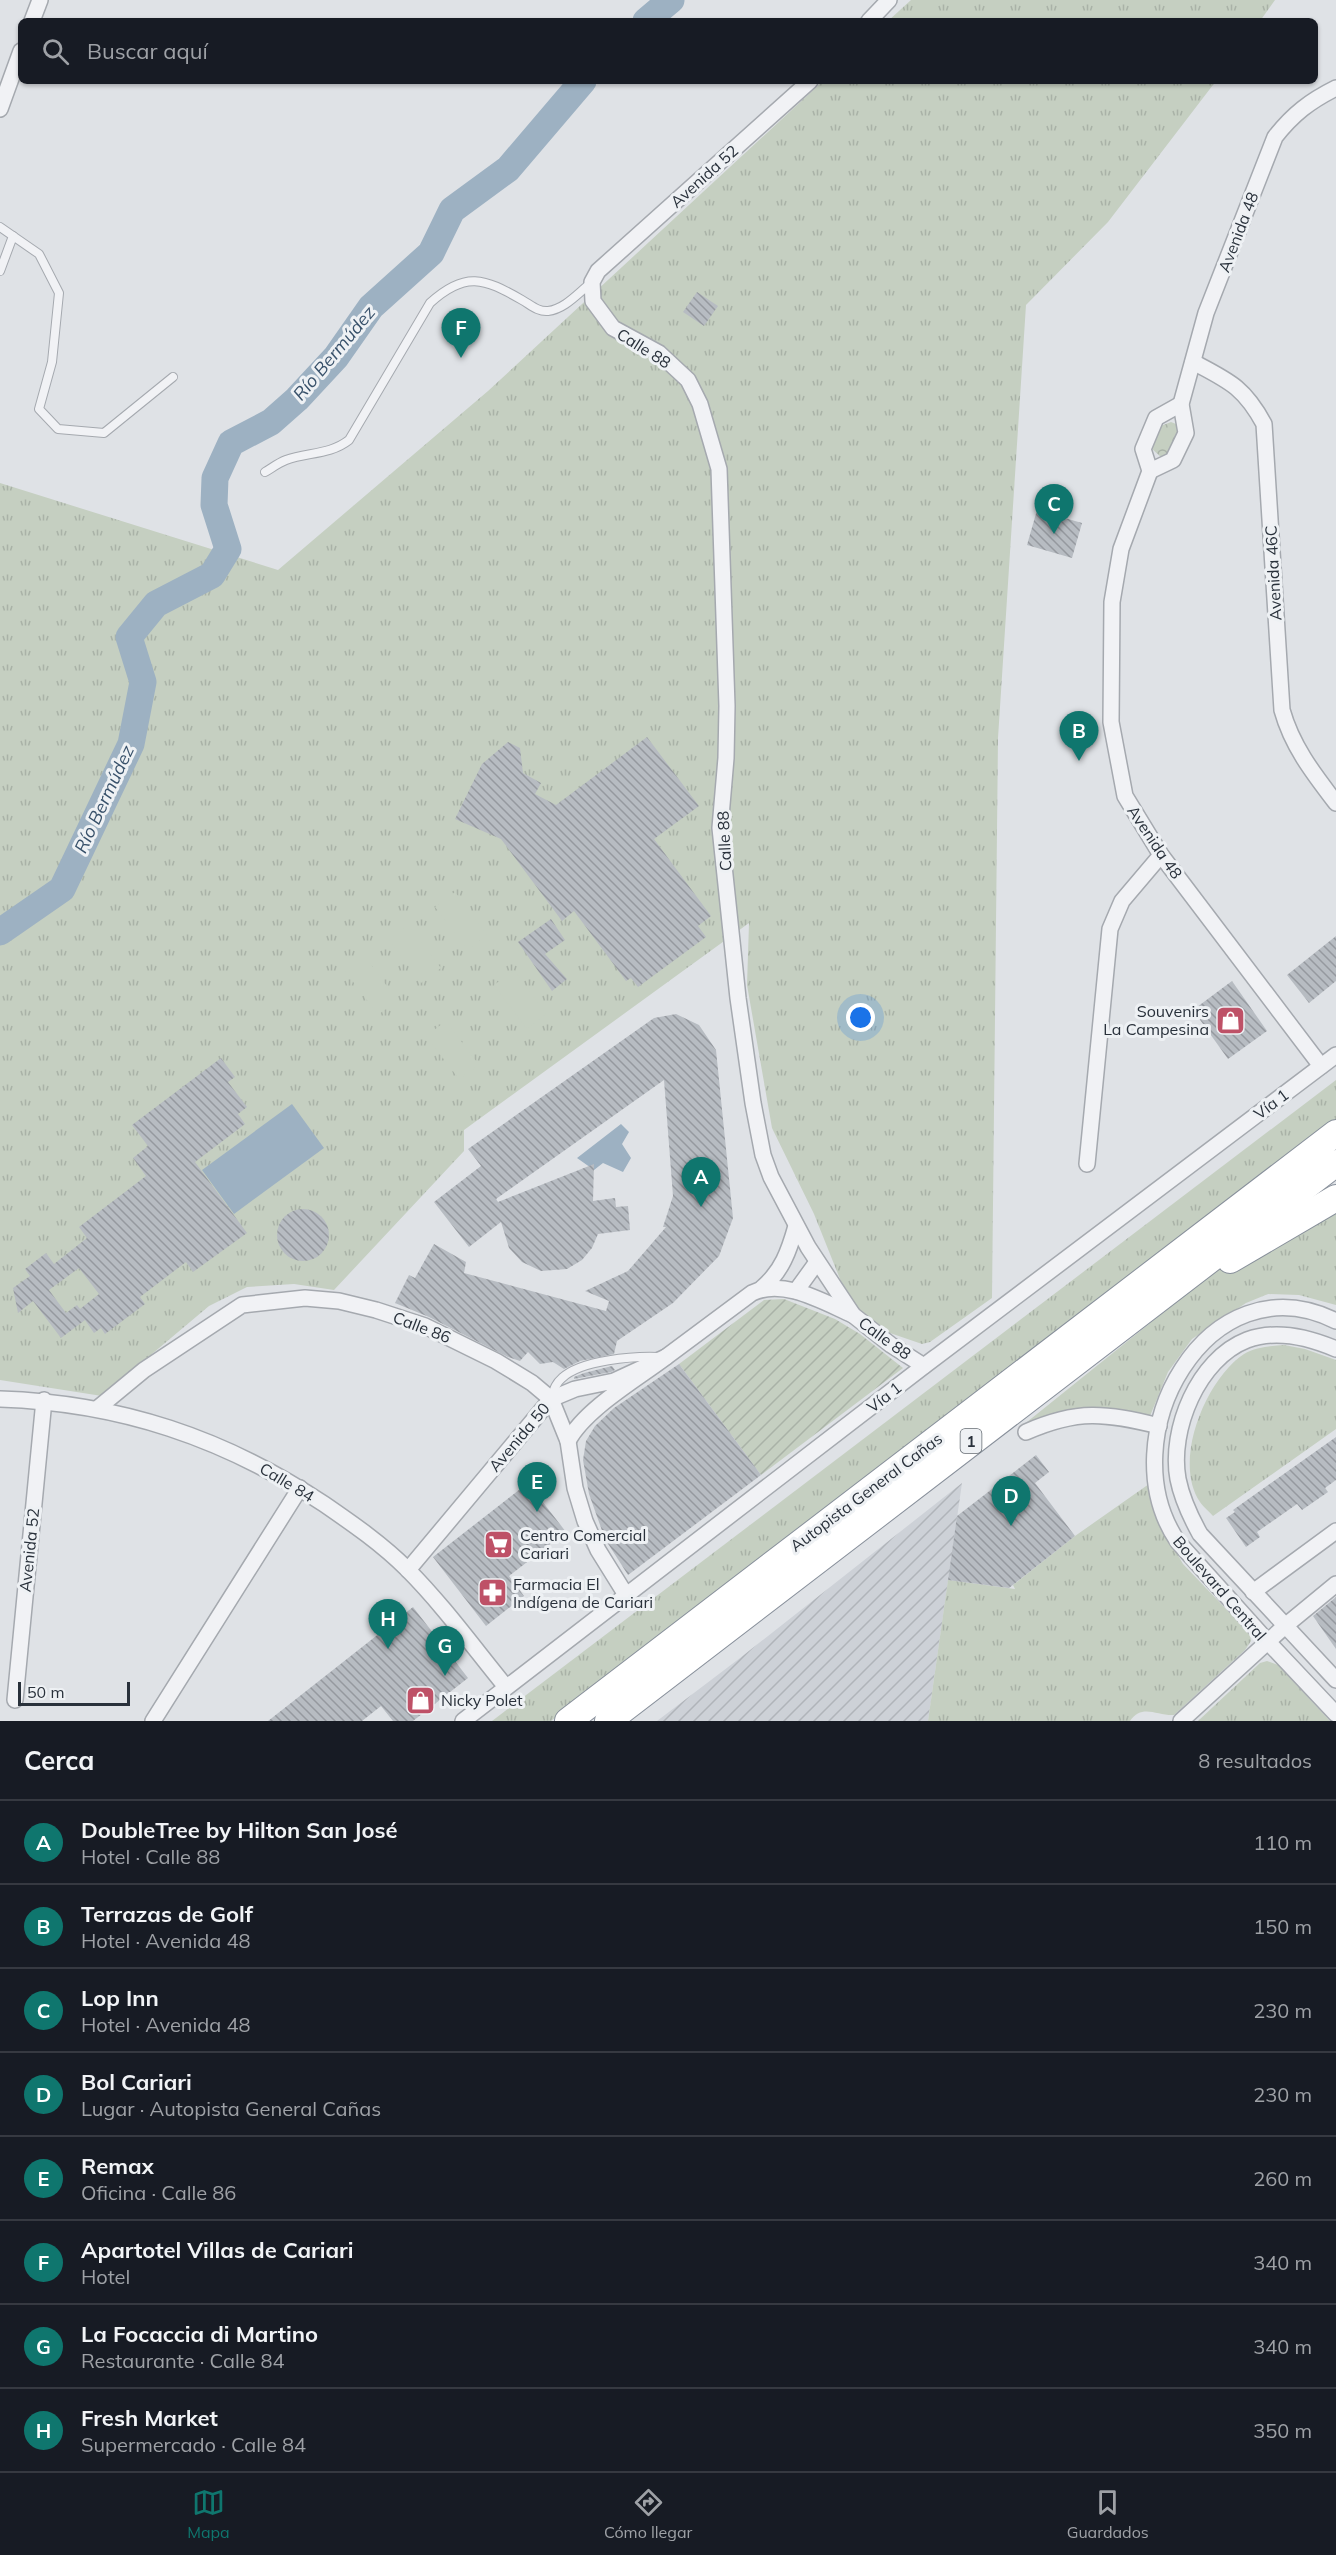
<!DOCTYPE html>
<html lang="es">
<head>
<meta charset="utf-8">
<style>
	:root { --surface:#171b24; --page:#20242c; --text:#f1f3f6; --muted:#9ea1a6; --line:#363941; --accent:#0f766e }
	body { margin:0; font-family:Mulish,sans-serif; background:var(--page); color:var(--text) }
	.scale { position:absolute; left:18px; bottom:15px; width:112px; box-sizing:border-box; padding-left:6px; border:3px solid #29313b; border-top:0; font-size:16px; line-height:21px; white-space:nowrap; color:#29313b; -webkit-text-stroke:4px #eef1f4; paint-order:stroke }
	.you { position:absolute; left:861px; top:1018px; width:21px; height:21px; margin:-15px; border:4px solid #fff; border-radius:50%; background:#1a73e8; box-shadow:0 0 0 9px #1a73e833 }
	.badge { display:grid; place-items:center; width:39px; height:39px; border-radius:50%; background:var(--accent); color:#fff; font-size:20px; font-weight:700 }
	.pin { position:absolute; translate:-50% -50px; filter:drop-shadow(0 2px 3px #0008) }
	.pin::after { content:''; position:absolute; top:32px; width:21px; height:18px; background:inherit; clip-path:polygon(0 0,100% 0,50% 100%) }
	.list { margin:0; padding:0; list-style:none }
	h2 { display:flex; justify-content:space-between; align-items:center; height:78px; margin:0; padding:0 24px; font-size:26px }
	h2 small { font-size:20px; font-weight:400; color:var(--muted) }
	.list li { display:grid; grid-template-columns:39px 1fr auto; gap:18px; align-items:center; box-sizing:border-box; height:84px; padding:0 24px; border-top:2px solid var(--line) }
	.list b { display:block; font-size:22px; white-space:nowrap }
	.list p { margin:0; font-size:20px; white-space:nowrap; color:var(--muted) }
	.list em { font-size:20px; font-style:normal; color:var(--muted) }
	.icon { flex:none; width:33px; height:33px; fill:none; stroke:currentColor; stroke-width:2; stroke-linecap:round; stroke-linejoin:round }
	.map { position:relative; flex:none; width:1336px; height:1721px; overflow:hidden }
	.search { position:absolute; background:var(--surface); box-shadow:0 2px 4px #0004; left:18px; right:18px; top:18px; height:66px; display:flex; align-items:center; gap:15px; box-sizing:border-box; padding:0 21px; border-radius:9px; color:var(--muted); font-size:22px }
	.sheet { height:750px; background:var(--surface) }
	nav { display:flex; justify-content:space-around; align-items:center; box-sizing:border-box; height:84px; border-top:2px solid var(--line); background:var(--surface); font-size:16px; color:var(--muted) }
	nav a { display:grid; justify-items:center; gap:3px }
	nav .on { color:var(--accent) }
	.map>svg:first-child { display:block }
</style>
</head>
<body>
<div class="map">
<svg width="1336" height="1721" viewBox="0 0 1336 1721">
	<defs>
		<pattern id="industrial-furrows" width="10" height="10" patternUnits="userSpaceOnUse" patternTransform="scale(1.5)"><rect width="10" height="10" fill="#cdd1d7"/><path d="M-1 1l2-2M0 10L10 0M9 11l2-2" fill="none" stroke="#b0b4b9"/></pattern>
		<pattern id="grass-tufts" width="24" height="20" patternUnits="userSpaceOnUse" patternTransform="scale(1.5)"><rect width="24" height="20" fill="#c5cfc1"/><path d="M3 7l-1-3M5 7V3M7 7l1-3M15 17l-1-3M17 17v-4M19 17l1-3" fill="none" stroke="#a9b2a7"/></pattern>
		<pattern id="park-crowns" width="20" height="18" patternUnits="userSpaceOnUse" patternTransform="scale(1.5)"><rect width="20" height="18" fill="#c5cfc1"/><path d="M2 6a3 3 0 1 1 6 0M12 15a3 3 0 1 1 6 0" fill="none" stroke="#a9b2a7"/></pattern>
		<pattern id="garden-furrows" width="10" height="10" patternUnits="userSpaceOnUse" patternTransform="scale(1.5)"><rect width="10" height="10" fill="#c5cfc1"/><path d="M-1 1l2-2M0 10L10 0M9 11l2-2" fill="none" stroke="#a9b2a7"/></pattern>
		<pattern id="building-back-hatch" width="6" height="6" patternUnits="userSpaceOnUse" patternTransform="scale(1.5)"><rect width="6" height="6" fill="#b7bcc2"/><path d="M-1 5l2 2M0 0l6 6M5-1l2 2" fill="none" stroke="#95999f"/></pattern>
	</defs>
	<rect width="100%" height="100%" fill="#dfe2e6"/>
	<path fill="url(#industrial-furrows)" d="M962,1483L928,1721H657L740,1658Z"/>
	<g fill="url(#grass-tufts)">
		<path d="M911,0H1275L1260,21H888Z"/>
		<path d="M823,81H1216L1108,222L1026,305L998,738L992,1298L930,1342L922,1344L890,1333L859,1311L842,1284L814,1214L772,1128L747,985L749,923L464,1130V1151L334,1290L294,1284L247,1287L209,1306L102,1396L0,1380V483L278,570L488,391Z"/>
		<path d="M1336,1080V1125L551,1721H492Z"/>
		<path d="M1336,1208V1305L1299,1295L1268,1294L1246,1303L1192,1339L1168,1372L1150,1416L1092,1408L1027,1422L1211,1274Z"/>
		<path d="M1284,1345L1305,1349L1336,1360V1429L1213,1516C1209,1511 1203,1507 1200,1502C1172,1461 1206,1379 1244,1354C1256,1347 1271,1346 1284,1345Z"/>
		<path d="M1149,1484L1157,1518L1183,1564L1250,1634L1251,1641L1245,1650L1174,1715C1157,1716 1142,1703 1130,1721H928L948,1580L1015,1589L1013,1585L1075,1536Z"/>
		<path d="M1267,1661L1278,1665L1330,1721H1198L1260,1663Z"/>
	</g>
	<path fill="url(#park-crowns)" d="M1171,422L1176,424L1179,429L1170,454L1162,458L1151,448L1158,427Z"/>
	<path fill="url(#garden-furrows)" d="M784,1299L835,1319L860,1334L903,1368L761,1475L679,1364L764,1300Z"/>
	<g fill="#c5cfc1">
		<path d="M455,892L487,935L468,950L435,907Z"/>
		<path d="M408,925L441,968L421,983L389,940Z"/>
		<path d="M365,956L397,1000L378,1015L345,971Z"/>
		<path d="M514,970L546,1014L527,1029L494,985Z"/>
		<path d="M446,1021L479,1065L459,1079L426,1036Z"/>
	</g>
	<g fill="#9db1c2">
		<path d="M292,1104L324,1148L234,1214L202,1170Z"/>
		<path d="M621,1124L629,1132L622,1144L631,1158L623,1172L603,1163L594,1170L577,1158Z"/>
	</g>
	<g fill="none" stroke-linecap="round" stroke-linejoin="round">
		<g stroke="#9db1c2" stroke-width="27">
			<path d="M646,21L671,0"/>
			<path d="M0,932L62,889L131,744L143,682L129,637L156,604L212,575L228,549L214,505L215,478L231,443L271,422L297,399L336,357L371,307L431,253L452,210L508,169L583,81"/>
		</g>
	</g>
	<g fill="url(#building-back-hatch)" fill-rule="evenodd">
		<path d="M697,292L718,306L704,326L683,312Z"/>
		<path d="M1037,510L1082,523L1072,558L1027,545Z"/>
		<path d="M647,737L699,806L654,839L711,916L698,926L706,937L638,987L631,978L626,981L574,911L562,921L501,839L455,819L482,764L508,742L520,748L523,773L541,783L535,794L556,805Z"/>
		<path d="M551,919L565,940L545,954L567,979L552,991L518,942Z"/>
		<path d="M1336,936V981L1309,1003L1287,975Z"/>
		<path d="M1232,981L1267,1031L1228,1059L1193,1010Z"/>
		<path d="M676,1014L699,1025L716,1050L733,1218L719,1256L673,1303L617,1341L614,1354L580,1361L564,1369L553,1362L540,1364L528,1352L520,1361L508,1357L429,1317L395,1303L409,1275L415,1278L434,1244L466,1262L464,1273L606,1311L609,1301L585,1291L628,1271L666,1227H663L673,1196L664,1080L496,1199L498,1202L594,1164L593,1201L615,1198L616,1207L628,1206L630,1230L598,1234L592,1248L582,1260L567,1269L541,1271L522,1262L509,1248L501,1222L469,1247L434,1202L481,1166L468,1149L654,1018Z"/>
		<path d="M221,1058L235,1077L228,1082L247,1107L238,1114L245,1124L195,1162L247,1233L193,1272L186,1262L140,1297L145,1304L105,1334L101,1328L94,1333L85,1320L61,1338L33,1301L18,1313L13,1288L30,1276L25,1269L46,1253L54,1264L87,1238L79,1227L146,1176L133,1158L148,1146L132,1125ZM79,1268L99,1294L80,1309L77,1305L66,1313L49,1290Z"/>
		<circle cx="303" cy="1235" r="26"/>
		<path d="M679,1364L761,1475L628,1575L605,1539L589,1494L583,1460L586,1441L595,1426L614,1408Z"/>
		<path d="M612,1366L615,1370L611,1372L574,1379V1377L584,1373Z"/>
		<path d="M1336,1437V1480L1325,1488L1328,1492L1302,1510L1297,1504L1257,1532L1260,1537L1246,1547L1226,1518L1235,1512L1233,1510Z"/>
		<path d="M1036,1455L1049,1472L1035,1483L1075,1536L1009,1588L948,1580L957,1516Z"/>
		<path d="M528,1483L566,1532L509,1576L524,1596L486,1626L433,1557Z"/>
		<path d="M1336,1597V1649L1313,1616Z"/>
		<path d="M413,1607L468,1678L413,1721H393L381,1706L362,1721H268Z"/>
	</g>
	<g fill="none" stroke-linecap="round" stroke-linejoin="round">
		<defs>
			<g id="service">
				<path d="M0,227L39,254L59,293L52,362L39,409L58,429L104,433L173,377"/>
				<path d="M0,271L13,236"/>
				<path d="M265,472C272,468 278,463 286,460C307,452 330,455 349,440L430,303C465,271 484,278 522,300C531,305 538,312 548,311C565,309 578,293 591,283"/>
				<path d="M551,1399C554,1390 555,1384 562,1378C581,1360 634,1356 659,1357"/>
			</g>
			<g id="minor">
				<path d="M32,21L40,0"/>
				<path d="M869,21L889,0"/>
				<path d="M810,81L598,271L592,282L593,301L613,328L659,353L688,380L700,404L719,469L727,706L726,758L720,828L738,998L753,1103L763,1155L771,1177L808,1247L853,1315L891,1345L924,1366"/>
				<path d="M0,109L21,51"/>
				<path d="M1193,362C1229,381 1244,387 1264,424L1282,710C1292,746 1313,773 1336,803"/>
				<path d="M1181,404L1156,418L1143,449L1150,471L1121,549L1112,602L1111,722L1125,796L1161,855L1321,1066"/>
				<path d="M1150,471L1173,460L1186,433L1181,404L1206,313L1275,137C1293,114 1310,101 1336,88"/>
				<path d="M1087,1164L1110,929L1122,901L1161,855"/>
				<path d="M762,1288C782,1271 789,1251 796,1226"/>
				<path d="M796,1291L817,1262"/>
				<path d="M1336,1321C1208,1257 1107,1438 1178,1542L1268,1642L1336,1714"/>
				<path d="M1336,1349C1308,1337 1277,1329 1247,1340C1198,1359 1169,1430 1178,1479C1182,1499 1190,1516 1200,1534L1336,1680"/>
				<path d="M666,1357L752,1293C784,1278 823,1302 853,1315"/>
				<path d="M0,1399C120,1403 224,1438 324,1504C353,1524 382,1544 407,1569C443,1605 474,1648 506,1687"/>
				<path d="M98,1408L144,1370L242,1305L305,1298L339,1301L376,1310L425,1326L496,1361L532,1383L551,1399L568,1441L575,1488L585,1521L598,1550L626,1595"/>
				<path d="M1026,1432C1078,1409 1105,1413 1159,1426"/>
				<path d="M408,1570L551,1399L575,1389L614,1381L666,1357C637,1379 585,1409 568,1441"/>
				<path d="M1253,1592L1336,1531"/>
				<path d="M15,1700L44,1400"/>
				<path d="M153,1721L300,1488"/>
				<path d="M463,1721L924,1366L1336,1055"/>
				<path d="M1181,1721L1285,1626L1336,1584"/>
			</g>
			<g id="trunk">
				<path d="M1230,1260L1336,1198"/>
				<path d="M568,1721L1336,1133"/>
				<path d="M608,1721L1336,1163"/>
			</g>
		</defs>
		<use href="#service" stroke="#a5a9af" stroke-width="10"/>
		<use href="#minor" stroke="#a5a9af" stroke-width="18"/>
		<use href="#trunk" stroke="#88909b" stroke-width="28"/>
		<use href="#service" stroke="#f1f2f5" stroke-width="8"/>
		<use href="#minor" stroke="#f1f2f5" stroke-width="15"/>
		<use href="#trunk" stroke="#fff" stroke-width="26"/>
	</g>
	<defs>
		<symbol id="shop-square" viewBox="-11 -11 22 22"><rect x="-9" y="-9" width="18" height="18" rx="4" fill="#be5167" stroke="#eef1f4"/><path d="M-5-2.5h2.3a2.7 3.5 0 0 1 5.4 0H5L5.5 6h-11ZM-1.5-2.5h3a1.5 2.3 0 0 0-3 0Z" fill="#fff"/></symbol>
		<symbol id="supermarket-square" viewBox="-11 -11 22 22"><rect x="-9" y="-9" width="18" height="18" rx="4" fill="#be5167" stroke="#eef1f4"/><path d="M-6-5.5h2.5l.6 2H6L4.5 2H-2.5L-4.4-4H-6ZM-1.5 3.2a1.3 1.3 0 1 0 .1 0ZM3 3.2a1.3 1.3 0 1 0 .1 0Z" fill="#fff"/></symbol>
		<symbol id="pharmacy-square" viewBox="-11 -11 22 22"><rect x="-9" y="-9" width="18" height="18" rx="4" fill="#be5167" stroke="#eef1f4"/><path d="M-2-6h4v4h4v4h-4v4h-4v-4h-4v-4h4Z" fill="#fff"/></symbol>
	</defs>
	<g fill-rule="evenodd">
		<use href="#shop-square" x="1214" y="1004" width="33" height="33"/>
		<use href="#supermarket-square" x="482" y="1528" width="33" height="33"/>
		<use href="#pharmacy-square" x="476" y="1576" width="33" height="33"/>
		<use href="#shop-square" x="404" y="1684" width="33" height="33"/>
	</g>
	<g text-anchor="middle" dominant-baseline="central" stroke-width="6" stroke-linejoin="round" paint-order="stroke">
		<rect fill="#eef1f4" stroke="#646b72" stroke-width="1.5" x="960.5" y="1429" width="21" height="24" rx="4.5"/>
		<g font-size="15" font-weight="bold" fill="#29313b">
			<text x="971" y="1441">1</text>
		</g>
		<g font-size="16" fill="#29313b" stroke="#eef1f4">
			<text transform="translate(704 176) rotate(-42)">Avenida 52</text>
			<text transform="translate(1238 232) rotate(-69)">Avenida 48</text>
			<text transform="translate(644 348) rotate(32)">Calle 88</text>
			<text transform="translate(1273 573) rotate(-93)">Avenida 46C</text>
			<text transform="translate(724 841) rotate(-93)">Calle 88</text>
			<text transform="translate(1155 842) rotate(56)">Avenida 48</text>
			<text transform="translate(1271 1104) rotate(-37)">Vía 1</text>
			<text transform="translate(422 1327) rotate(21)">Calle 86</text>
			<text transform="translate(885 1338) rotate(36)">Calle 88</text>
			<text transform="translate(884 1397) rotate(-38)">Vía 1</text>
			<text transform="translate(519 1437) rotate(-50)">Avenida 50</text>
			<text transform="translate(287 1482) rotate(31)">Calle 84</text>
			<text transform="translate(866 1492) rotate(-37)">Autopista General Cañas</text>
			<text transform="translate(29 1550) rotate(-84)">Avenida 52</text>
			<text transform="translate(1220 1588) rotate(49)">Boulevard Central</text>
		</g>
		<g font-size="16" fill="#29313b" stroke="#eef1f4" text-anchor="start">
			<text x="1209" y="1011" text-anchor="end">Souvenirs<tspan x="1209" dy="18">La Campesina</tspan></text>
			<text x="520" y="1535">Centro Comercial<tspan x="520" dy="18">Cariari</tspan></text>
			<text x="513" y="1584">Farmacia El<tspan x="513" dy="18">Indígena de Cariari</tspan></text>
			<text x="441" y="1700">Nicky Polet</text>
		</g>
		<g font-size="18" font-style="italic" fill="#38516a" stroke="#eef1f4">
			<text transform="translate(334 353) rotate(-50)">Río Bermúdez</text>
			<text transform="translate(104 799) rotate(-65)">Río Bermúdez</text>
		</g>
	</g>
</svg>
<div class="scale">50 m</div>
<div class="you"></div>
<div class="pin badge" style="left:701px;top:1207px">A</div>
<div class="pin badge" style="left:1079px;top:761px">B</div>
<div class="pin badge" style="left:1054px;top:534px">C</div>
<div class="pin badge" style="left:1011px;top:1526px">D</div>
<div class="pin badge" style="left:537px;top:1512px">E</div>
<div class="pin badge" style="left:461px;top:358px">F</div>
<div class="pin badge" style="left:445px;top:1676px">G</div>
<div class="pin badge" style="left:388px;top:1649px">H</div>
<div class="search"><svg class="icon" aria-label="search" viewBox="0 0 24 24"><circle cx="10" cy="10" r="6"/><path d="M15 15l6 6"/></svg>Buscar aquí</div>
</div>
<section class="sheet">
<h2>Cerca<small>8 resultados</small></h2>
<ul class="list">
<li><span class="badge">A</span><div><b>DoubleTree by Hilton San José</b><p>Hotel · Calle 88</p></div><em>110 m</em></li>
<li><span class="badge">B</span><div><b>Terrazas de Golf</b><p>Hotel · Avenida 48</p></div><em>150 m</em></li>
<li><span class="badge">C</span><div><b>Lop Inn</b><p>Hotel · Avenida 48</p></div><em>230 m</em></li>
<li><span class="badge">D</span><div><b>Bol Cariari</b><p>Lugar · Autopista General Cañas</p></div><em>230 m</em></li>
<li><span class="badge">E</span><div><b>Remax</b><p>Oficina · Calle 86</p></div><em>260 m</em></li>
<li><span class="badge">F</span><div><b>Apartotel Villas de Cariari</b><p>Hotel</p></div><em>340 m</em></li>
<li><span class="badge">G</span><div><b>La Focaccia di Martino</b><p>Restaurante · Calle 84</p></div><em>340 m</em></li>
<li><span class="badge">H</span><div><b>Fresh Market</b><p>Supermercado · Calle 84</p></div><em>350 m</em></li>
</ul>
</section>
<nav>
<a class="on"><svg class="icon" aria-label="map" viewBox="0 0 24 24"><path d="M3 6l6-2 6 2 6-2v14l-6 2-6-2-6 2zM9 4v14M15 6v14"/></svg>Mapa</a>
<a><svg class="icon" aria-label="directions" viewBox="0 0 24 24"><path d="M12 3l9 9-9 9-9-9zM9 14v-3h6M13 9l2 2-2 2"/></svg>Cómo llegar</a>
<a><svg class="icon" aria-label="saved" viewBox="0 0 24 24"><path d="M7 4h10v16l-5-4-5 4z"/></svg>Guardados</a>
</nav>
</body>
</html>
